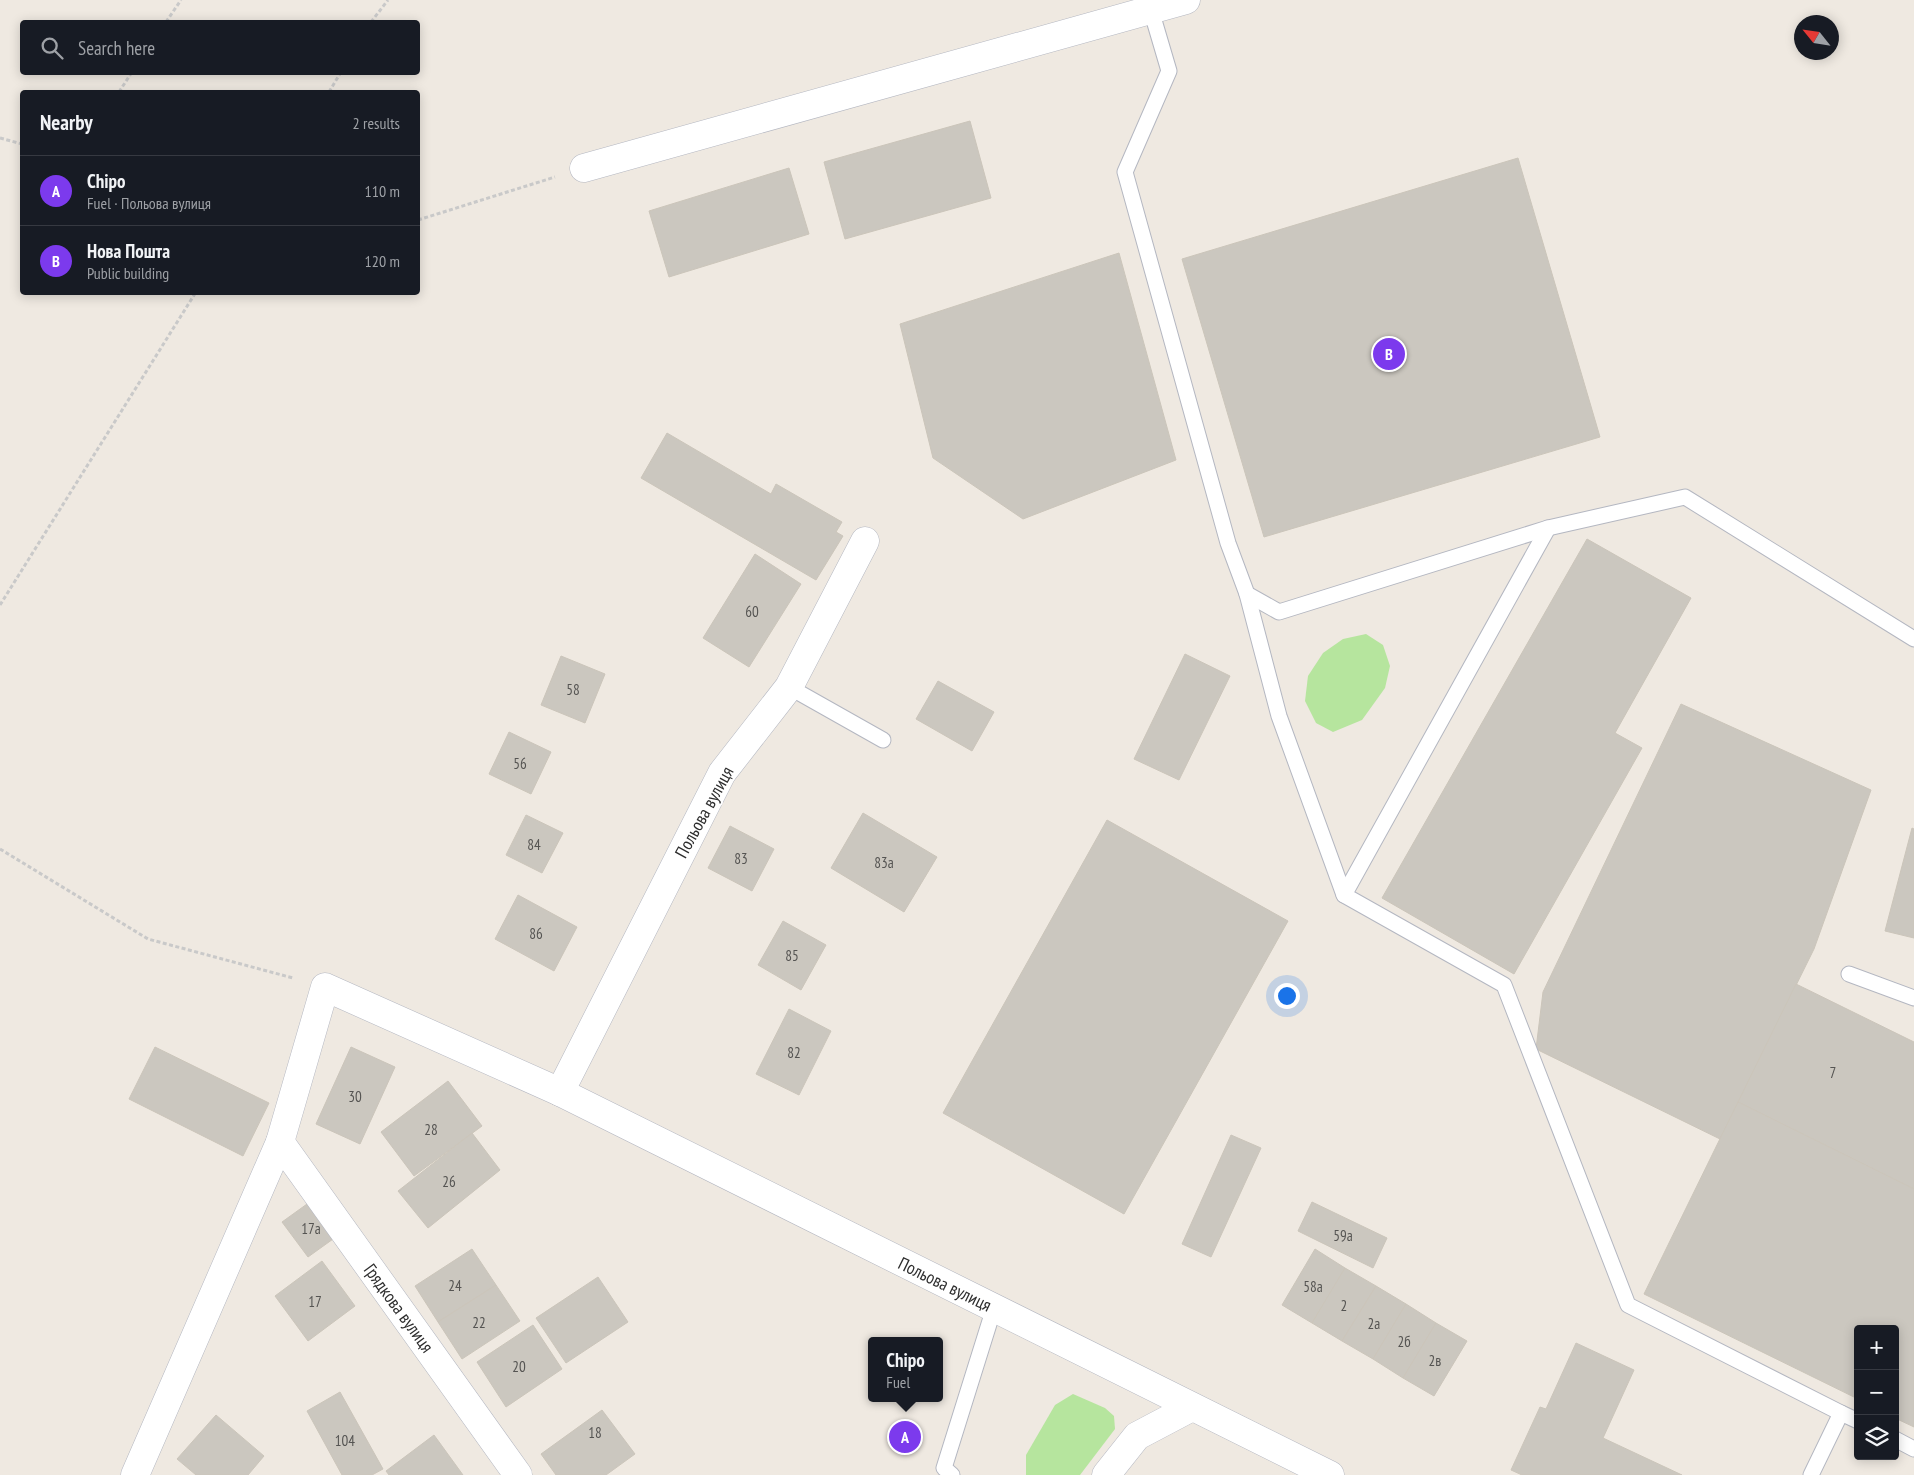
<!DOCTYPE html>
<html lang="en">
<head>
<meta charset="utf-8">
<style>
	:root { --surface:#171b24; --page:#20242c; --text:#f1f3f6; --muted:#9ea1a6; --line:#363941; --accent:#7c3aed }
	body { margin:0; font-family:"PT Sans Narrow",sans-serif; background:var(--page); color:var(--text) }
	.controls { position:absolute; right:15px; bottom:15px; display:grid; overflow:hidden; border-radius:5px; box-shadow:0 2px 12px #0003 }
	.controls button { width:45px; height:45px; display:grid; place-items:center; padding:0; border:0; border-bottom:1px solid var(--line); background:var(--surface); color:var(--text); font:25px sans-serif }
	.compass { position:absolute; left:1794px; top:15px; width:45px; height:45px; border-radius:50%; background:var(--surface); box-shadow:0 2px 12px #0003; rotate:300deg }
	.you { position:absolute; left:1286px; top:995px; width:18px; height:18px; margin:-12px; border:4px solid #fff; border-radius:50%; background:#1a73e8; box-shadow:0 0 0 8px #1a73e833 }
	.badge { display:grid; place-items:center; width:32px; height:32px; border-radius:50%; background:var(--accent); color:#fff; font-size:16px; font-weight:700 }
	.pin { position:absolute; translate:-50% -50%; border:2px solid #fff; box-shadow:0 1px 5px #0006 }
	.popup { position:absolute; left:868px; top:1337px; width:75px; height:65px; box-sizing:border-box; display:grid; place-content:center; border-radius:5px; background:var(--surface); filter:drop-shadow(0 1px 4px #0005); font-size:16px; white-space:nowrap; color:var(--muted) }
	.popup b { font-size:19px; color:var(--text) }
	.popup::after { content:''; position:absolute; left:50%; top:100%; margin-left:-10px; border:10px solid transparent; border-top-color:var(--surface) }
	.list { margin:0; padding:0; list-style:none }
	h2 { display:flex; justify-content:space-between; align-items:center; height:65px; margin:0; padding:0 20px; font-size:21px }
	h2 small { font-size:16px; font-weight:400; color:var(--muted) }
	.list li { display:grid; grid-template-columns:32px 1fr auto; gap:15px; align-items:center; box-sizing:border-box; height:70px; padding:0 20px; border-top:1px solid var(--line) }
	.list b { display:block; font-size:19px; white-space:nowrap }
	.list p { margin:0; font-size:16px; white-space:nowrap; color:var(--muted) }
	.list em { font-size:16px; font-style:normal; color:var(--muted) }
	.icon { flex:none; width:28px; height:28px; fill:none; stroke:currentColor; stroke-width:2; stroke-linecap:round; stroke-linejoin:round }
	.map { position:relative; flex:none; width:1914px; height:1475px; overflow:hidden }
	.search { position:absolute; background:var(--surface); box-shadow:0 2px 12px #0003; left:20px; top:20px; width:400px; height:55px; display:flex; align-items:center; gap:12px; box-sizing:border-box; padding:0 18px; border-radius:5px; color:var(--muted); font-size:19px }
	.panel { position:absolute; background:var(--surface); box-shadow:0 2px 12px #0003; left:20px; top:90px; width:400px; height:205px; border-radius:5px }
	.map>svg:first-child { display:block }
</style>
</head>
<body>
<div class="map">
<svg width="1914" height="1475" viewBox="0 0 1914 1475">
	<rect width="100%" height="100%" fill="#efe9e1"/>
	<g fill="#b6e59e">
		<path d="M1366,634L1383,645L1390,666L1385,688L1362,720L1333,732L1316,723L1305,701L1308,676L1323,653L1343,639Z"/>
		<path d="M1073,1394L1105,1408L1114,1416L1115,1429L1080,1475H1026V1455L1055,1405Z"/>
	</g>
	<g fill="#cbc7bf" stroke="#cbc5ba">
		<path d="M970,121L991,198L845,239L824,162Z"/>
		<path d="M1518,158L1600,437L1264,537L1182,259Z"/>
		<path d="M789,168L809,234L669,277L649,211Z"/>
		<path d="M1119,253L1176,460L1023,519L933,458L900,324Z"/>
		<path d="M667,433L771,494L776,484L842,522L836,532L843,536L816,580L641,478Z"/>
		<path d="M1587,539L1691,598L1615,733L1642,748L1514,974L1382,898Z"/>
		<path d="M755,554L801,584L749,667L703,638Z"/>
		<path d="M1185,654L1230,676L1179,780L1134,759Z"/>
		<path d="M561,656L605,674L585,723L541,705Z"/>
		<path d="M938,681L994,712L972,751L916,719Z"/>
		<path d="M1681,704L1871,790L1814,949L1720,1139L1536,1049L1543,992Z"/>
		<path d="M509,732L551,752L531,794L489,774Z"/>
		<path d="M863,813L937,857L904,912L831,868Z"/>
		<path d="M526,815L563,833L542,873L506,855Z"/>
		<path d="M1107,820L1288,921L1124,1214L943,1113Z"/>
		<path d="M730,826L774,849L752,891L708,868Z"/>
		<path d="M1912,828L1914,829V938L1885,931Z"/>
		<path d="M518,895L577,927L554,971L495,939Z"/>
		<path d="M783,921L826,945L801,990L758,965Z"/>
		<path d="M1796,984L1914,1042V1189L1738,1102Z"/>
		<path d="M789,1009L831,1031L799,1095L756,1074Z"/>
		<path d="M155,1047L269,1103L243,1156L129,1099Z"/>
		<path d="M351,1047L395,1067L360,1144L316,1124Z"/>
		<path d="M448,1081L482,1126L414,1176L381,1132Z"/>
		<path d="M1738,1102L1914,1189V1427L1895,1418V1329H1858V1399L1644,1294Z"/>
		<path d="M472,1133L500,1170L428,1228L398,1191Z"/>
		<path d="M1231,1135L1261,1148L1211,1257L1182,1244Z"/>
		<path d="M314,1199L340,1234L308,1257L282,1222Z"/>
		<path d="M1312,1202L1387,1238L1373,1268L1298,1231Z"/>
		<path d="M472,1249L496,1285L438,1322L415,1286Z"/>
		<path d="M1315,1249L1345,1268L1312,1323L1282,1305Z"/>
		<path d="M322,1261L355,1306L308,1341L275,1296Z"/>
		<path d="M1345,1268L1376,1286L1342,1341L1312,1323Z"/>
		<path d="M598,1277L628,1322L566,1363L536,1318Z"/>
		<path d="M496,1285L520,1321L462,1359L438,1322Z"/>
		<path d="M1376,1286L1406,1304L1373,1359L1342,1341Z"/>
		<path d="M1406,1304L1436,1323L1403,1378L1373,1359Z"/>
		<path d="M1436,1323L1467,1341L1434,1396L1403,1378Z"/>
		<path d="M533,1325L562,1369L506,1407L477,1362Z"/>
		<path d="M1576,1343L1634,1370L1603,1438L1682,1475H1522L1511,1470L1540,1407L1546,1409Z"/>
		<path d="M340,1392L383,1469L372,1475H342L307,1411Z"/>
		<path d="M602,1410L635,1454L606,1475H556L541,1454Z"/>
		<path d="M216,1415L264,1456L248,1475H196L177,1459Z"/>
		<path d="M434,1435L463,1475H389L386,1471Z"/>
	</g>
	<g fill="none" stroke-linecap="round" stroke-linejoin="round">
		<defs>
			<g id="lane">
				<path d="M1151,10L1169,71L1125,172L1228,543L1247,594L1279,612L1548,528L1685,497L1914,639"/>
				<path d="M1247,594L1279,716L1344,895L1504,985L1628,1305L1841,1413L1811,1475"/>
				<path d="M789,687L883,740"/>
				<path d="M1344,895L1548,528"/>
				<path d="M1849,974L1914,998"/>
				<path d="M1841,1413L1858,1421"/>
				<path d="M1895,1439L1914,1449"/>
				<path d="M952,1475L944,1468L994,1308"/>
			</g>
			<g id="street">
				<path d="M584,168L1186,0"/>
				<path d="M560,1092L722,773L789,687L865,541"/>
				<path d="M280,1142L518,1475"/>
				<path d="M135,1475L280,1142L325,987L560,1092L1330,1475"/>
				<path d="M1106,1475L1137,1436L1192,1407"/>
			</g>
		</defs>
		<use href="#lane" stroke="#b4b7c1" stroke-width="17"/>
		<use href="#street" stroke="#b4b7c1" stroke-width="29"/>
		<g stroke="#c9c9c9" stroke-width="3" stroke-dasharray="4 2.5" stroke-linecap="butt">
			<path d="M166,22L181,0"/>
			<path d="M371,22L388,0"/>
			<path d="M119,92L132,72"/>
			<path d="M329,92L341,72"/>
			<path d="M0,138L22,144"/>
			<path d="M418,220L555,177"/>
			<path d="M0,605L196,292"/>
			<path d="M0,849L148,939L293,978"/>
		</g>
		<use href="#lane" stroke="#fff" stroke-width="15"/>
		<use href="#street" stroke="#fff" stroke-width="28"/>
	</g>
	<g text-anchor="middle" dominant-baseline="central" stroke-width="4" stroke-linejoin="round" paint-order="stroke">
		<g font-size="15" fill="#555452">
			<text x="752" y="611">60</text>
			<text x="573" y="689">58</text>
			<text x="520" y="763">56</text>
			<text x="534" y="844">84</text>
			<text x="741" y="858">83</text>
			<text x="884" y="862">83а</text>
			<text x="536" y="933">86</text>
			<text x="792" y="955">85</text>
			<text x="794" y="1052">82</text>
			<text x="1833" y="1072">7</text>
			<text x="355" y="1096">30</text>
			<text x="431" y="1129">28</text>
			<text x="449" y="1181">26</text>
			<text x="311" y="1228">17а</text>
			<text x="1343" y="1235">59а</text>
			<text x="455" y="1285">24</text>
			<text x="1313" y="1286">58а</text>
			<text x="315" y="1301">17</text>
			<text x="1344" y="1305">2</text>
			<text x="479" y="1322">22</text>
			<text x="1374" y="1323">2а</text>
			<text x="1404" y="1341">2б</text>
			<text x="1435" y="1360">2в</text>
			<text x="519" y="1366">20</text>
			<text x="595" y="1432">18</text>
			<text x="345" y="1440">104</text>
		</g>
		<g font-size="18" fill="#2e2e2e" stroke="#fff">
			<text transform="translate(704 812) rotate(-61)">Польова вулиця</text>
			<text transform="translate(945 1284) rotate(26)">Польова вулиця</text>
			<text transform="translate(399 1308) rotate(54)">Грядкова вулиця</text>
		</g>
	</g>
</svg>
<div class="controls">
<button>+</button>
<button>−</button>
<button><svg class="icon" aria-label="layers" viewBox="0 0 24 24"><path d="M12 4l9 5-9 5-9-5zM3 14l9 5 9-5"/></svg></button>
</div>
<svg class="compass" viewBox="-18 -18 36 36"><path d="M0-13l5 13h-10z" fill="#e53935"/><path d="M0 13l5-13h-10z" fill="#9ea1a6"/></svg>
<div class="you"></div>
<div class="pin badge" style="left:905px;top:1437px">A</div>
<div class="popup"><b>Chipo</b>Fuel</div>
<div class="pin badge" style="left:1389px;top:354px">B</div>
<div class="search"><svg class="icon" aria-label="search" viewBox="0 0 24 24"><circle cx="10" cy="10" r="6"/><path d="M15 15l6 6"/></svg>Search here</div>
<section class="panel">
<h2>Nearby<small>2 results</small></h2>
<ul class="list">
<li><span class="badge">A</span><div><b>Chipo</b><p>Fuel · Польова вулиця</p></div><em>110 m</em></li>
<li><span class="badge">B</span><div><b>Нова Пошта</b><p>Public building</p></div><em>120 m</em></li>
</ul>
</section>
</div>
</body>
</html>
